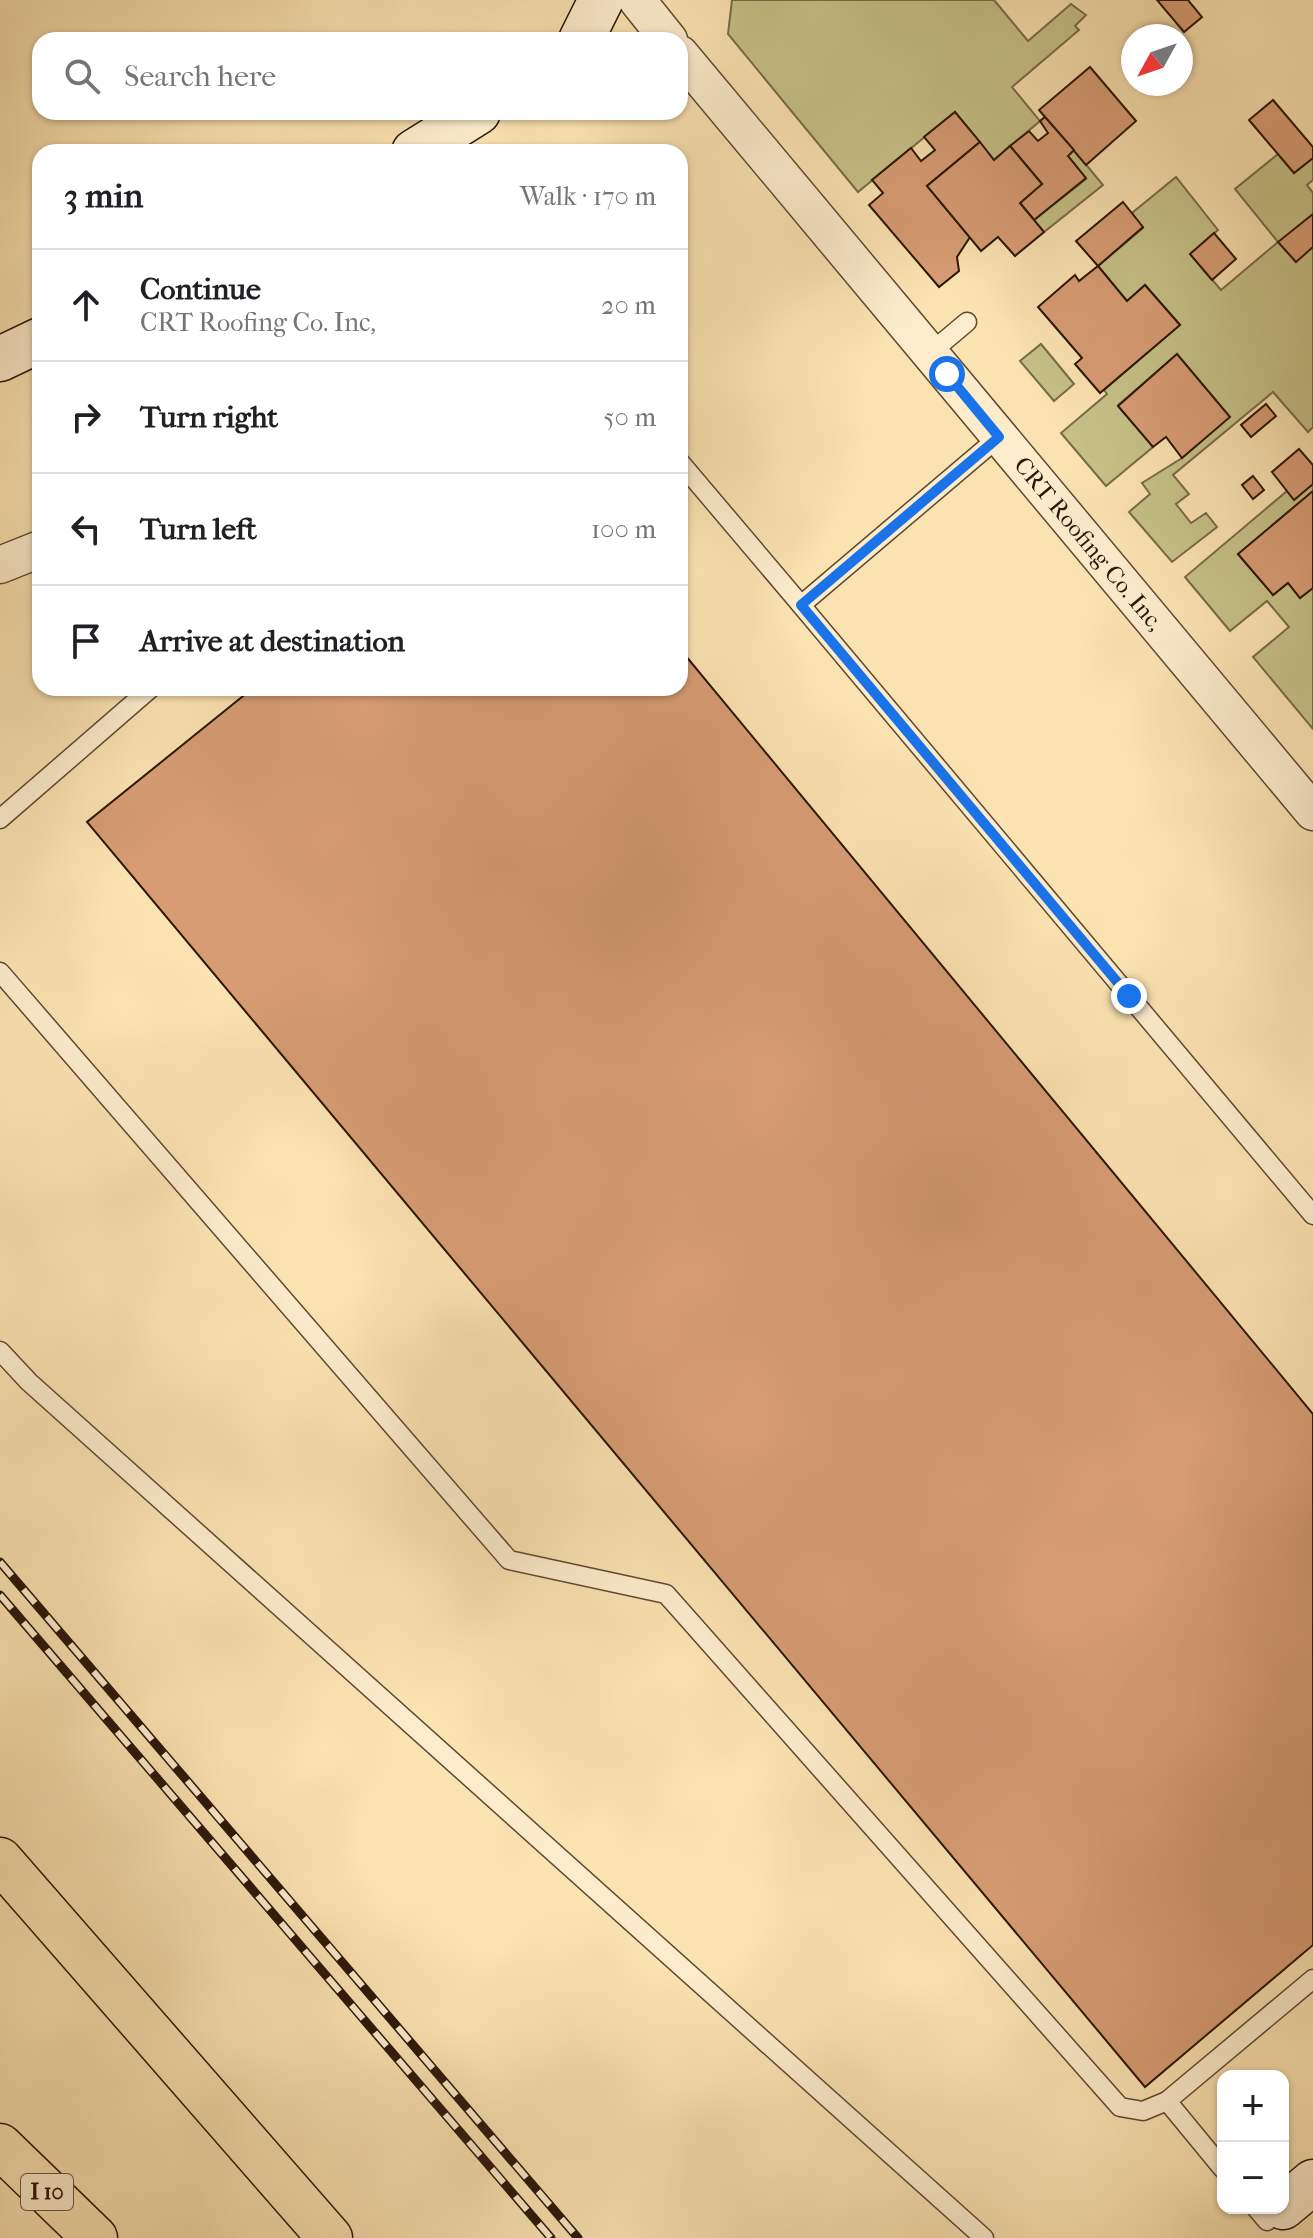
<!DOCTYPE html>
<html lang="en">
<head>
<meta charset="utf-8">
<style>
	:root { --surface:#fff; --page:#f6f6f6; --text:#202124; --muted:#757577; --line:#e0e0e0 }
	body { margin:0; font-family:"IM FELL French Canon",serif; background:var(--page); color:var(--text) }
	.controls { position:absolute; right:24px; bottom:24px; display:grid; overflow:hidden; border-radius:16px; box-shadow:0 2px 6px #0004 }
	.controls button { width:72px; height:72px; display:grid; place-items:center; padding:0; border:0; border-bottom:2px solid var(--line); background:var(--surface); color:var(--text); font:40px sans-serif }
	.compass { position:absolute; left:1121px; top:24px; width:72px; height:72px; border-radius:50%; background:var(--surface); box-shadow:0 2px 6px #0004; rotate:230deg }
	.stop { position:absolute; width:24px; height:24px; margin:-18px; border:6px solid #1a73e8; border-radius:50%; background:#fff }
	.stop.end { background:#1a73e8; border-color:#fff; box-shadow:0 2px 8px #0008 }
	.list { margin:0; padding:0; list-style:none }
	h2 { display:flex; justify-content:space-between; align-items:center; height:104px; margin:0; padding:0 32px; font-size:34px }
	h2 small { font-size:26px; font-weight:400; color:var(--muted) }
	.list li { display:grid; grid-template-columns:52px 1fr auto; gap:24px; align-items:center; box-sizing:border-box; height:112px; padding:0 32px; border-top:2px solid var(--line) }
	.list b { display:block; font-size:30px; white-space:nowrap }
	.list p { margin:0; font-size:26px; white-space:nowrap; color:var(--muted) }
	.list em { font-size:26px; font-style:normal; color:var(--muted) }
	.icon { flex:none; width:44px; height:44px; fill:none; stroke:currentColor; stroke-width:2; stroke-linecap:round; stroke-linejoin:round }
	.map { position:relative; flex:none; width:1313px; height:2238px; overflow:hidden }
	.search { position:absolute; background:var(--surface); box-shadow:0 2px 6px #0004; left:32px; top:32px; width:656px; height:88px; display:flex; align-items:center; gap:20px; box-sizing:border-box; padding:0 28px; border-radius:24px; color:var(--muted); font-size:30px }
	.panel { position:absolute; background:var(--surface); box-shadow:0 2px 6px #0004; left:32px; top:144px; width:656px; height:552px; border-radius:24px }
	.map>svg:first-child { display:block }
</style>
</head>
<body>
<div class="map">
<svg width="1313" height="2238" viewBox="0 0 1313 2238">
	<rect width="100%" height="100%" fill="#fbe2b1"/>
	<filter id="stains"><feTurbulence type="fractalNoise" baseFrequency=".0025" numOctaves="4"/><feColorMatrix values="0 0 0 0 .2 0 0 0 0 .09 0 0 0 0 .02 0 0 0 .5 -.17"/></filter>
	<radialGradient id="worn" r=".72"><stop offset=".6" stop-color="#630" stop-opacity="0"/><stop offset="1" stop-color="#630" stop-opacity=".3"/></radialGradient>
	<g fill="#c6c187" stroke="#786c48" stroke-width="2">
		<path d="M732,0H994L1028,41L1071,4L1086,15L1075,26L1079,30L1012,87L1040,121L994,160L955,112L858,192L728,34Z"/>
		<path d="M1074,150L1103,185L1044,232L1034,220L1086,179L1068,156Z"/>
		<path d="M1278,154L1294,173L1313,158V180L1307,185L1313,193V214L1279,242L1295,261L1313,247V427L1308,432L1273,392L1173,475L1189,494L1176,504L1191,523L1206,513L1217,527L1172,562L1129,512L1150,494L1142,483L1182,458L1176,355L1118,405L1153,447L1106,486L1061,433L1107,394L1104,390L1180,325L1145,285L1127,301L1098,266L1143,228L1132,213L1176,177L1218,230L1190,254L1221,290L1278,242L1235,189Z"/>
		<path d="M1041,344L1074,384L1054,401L1020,361Z"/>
		<path d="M1313,484V491L1238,554L1273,595L1288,583L1300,598L1313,588V729L1253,657L1289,627L1267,601L1230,631L1185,577L1287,491L1294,499Z"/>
	</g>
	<g fill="#d79c74" stroke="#2a1608" stroke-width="2">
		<path d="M1157,0H1188L1202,17L1184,32Z"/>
		<path d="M1090,67L1136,121L1086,165L1039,110Z"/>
		<path d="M1273,100L1313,147V158L1294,173L1249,120Z"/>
		<path d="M955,112L980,142L927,186L970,237L957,257L959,271L939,287L869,205L883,193L872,180L911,148L921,161L935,150L924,137Z"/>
		<path d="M1045,117L1074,150L1068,156L1086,178L1034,220L1020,203L1042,184L1010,146L1029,131L1038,141L1048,133L1040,121Z"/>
		<path d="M980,142L994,160L1010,146L1042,184L1020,203L1044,232L1015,256L998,237L981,251L927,186Z"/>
		<path d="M1123,202L1143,227L1098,266L1076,241Z"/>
		<path d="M1313,214V247L1296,262L1278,242Z"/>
		<path d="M1214,233L1236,259L1212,280L1190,254Z"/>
		<path d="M1098,266L1127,301L1145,285L1180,325L1100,393L1075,364L1082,358L1038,307L1075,275L1079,281Z"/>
		<path d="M1177,354L1230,417L1182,458L1166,437L1153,447L1118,406Z"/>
		<path d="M1266,404L1276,416L1251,437L1241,425Z"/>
		<path d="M1299,449L1313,465V484L1294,500L1272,472Z"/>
		<path d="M1253,476L1264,490L1253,499L1242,485Z"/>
		<path d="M1313,491V588L1300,598L1288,583L1273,595L1238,554Z"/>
		<path d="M680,649L1313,1414V1945L1145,2087L87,822L253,688H680Z"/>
	</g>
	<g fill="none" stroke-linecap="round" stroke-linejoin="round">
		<defs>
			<g id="lane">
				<path d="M930,353L967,322"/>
				<path d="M680,462L801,605L999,437"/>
				<path d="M801,605L1313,1215"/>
				<path d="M0,819L151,688"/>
				<path d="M0,972L509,1560L666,1594L1120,2107L1143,2111L1167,2101"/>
				<path d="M0,1351L29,1382L984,2238"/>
				<path d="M1223,2169L1167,2101L1313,1979"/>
				<path d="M1256,2208L1267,2221"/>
			</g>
			<g id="street">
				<path d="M637,0L669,40"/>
				<path id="s1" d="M680,54L1313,812"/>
				<path d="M0,565L40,549"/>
			</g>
			<g id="secondary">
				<path d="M581,40L601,0"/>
				<path d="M414,152L478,112"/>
				<path d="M0,359L40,340"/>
				<path d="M1283,2207L1313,2182"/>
			</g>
			<g id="highway">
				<path d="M0,1860L330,2238"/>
				<path d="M0,2146L95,2238"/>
			</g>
		</defs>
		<use href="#lane" stroke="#5e4932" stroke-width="21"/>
		<use href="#street" stroke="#5e4932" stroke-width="39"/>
		<use href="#secondary" stroke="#2a1608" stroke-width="47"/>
		<use href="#highway" stroke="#2a1608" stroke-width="47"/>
		<use href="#lane" stroke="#fceccc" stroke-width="18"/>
		<use href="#street" stroke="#fceccc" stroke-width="36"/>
		<use href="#secondary" stroke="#fceccc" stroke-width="44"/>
		<use href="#highway" stroke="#fbe2b1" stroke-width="44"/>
		<defs>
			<g id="rail">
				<path d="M0,1562L578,2238"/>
				<path d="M0,1595L551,2238"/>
			</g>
		</defs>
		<use href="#rail" stroke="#2a1608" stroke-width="9"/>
		<use href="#rail" stroke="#fceccc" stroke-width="6" stroke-dasharray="18" stroke-linecap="butt"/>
	</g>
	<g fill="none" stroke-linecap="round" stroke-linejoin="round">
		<path stroke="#1a73e8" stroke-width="10" d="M947,374L999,437L801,605L1129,996"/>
	</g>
	<g text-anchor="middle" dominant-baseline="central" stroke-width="6" stroke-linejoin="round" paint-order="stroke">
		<rect fill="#fceccc" stroke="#695643" stroke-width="2" x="21" y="2174" width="52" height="36" rx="6"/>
		<g font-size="22" font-weight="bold" fill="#2a1608">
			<text x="47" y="2192">I 10</text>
		</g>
		<g font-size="24" fill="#2a1608" stroke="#fceccc">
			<text stroke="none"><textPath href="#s1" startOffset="638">CRT Roofing Co. Inc,</textPath></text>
		</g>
	</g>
	<rect width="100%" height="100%" filter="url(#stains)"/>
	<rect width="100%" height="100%" fill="url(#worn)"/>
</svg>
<div class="controls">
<button>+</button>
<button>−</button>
</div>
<svg class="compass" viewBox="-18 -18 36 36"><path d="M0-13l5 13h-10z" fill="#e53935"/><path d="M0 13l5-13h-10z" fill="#757577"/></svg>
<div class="stop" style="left:947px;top:374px"></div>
<div class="stop end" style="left:1129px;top:996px"></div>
<div class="search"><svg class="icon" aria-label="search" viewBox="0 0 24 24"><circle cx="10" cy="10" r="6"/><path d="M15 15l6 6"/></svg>Search here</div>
<section class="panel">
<h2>3 min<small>Walk · 170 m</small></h2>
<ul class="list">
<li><svg class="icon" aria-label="ahead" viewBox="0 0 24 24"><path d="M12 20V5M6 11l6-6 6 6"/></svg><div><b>Continue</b><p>CRT Roofing Co. Inc,</p></div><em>20 m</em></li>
<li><svg class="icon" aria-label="right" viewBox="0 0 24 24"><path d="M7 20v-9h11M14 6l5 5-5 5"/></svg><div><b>Turn right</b></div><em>50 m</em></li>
<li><svg class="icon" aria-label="left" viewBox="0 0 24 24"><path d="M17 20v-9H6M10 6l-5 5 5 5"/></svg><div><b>Turn left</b></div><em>100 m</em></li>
<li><svg class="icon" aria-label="arrive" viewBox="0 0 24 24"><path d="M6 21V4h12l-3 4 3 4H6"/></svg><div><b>Arrive at destination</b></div></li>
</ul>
</section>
</div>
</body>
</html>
